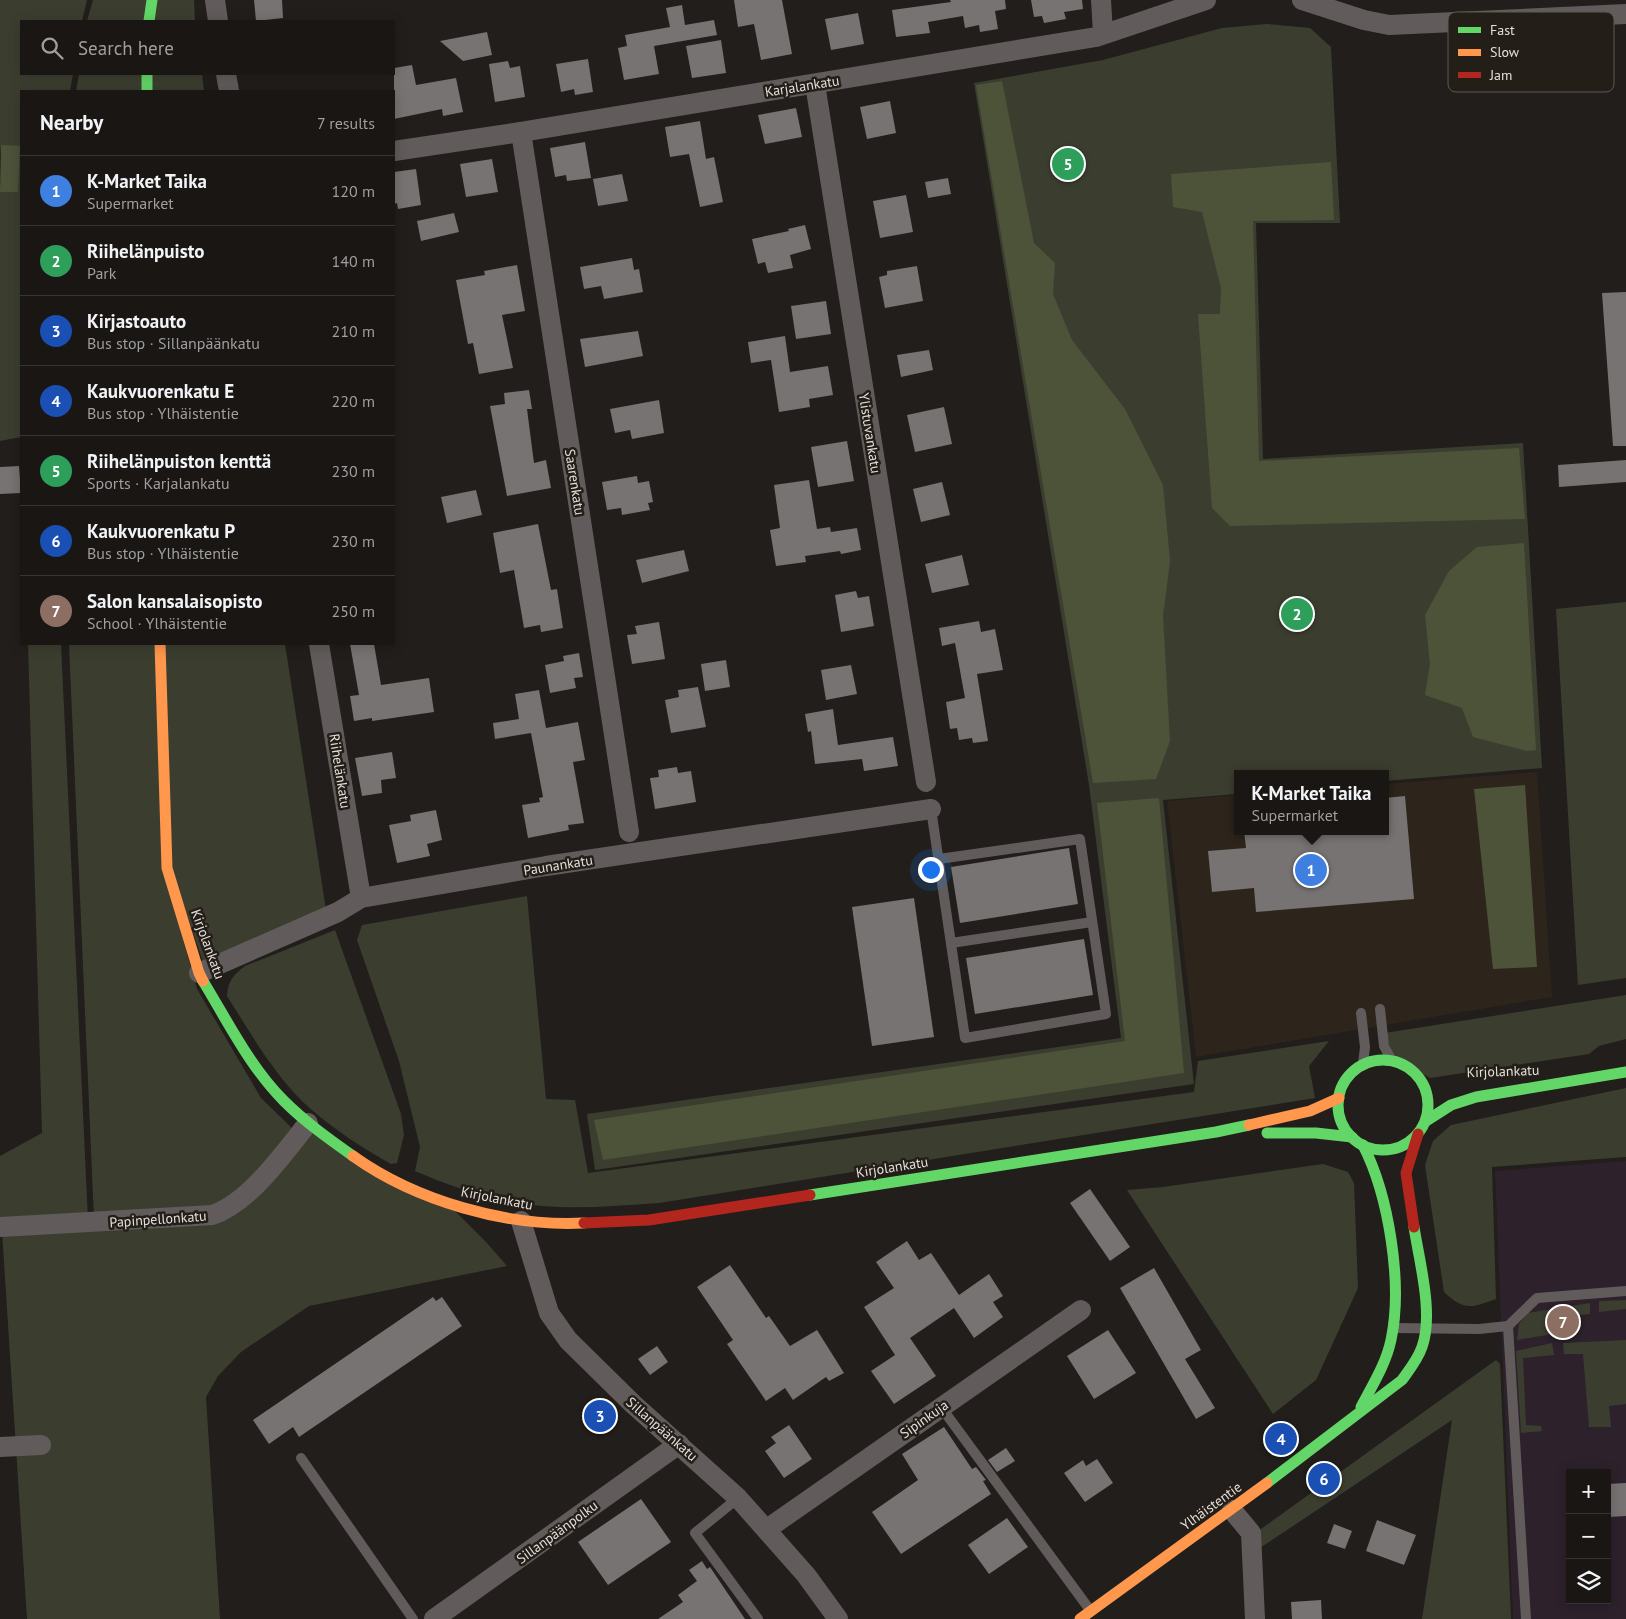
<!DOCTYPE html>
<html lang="en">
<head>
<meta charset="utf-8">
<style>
	:root { --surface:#191614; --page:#221f1d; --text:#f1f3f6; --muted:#9f9fa0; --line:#373534; --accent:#0f766e }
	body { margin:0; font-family:"PT Sans",sans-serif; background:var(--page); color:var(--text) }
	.controls { position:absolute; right:15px; bottom:15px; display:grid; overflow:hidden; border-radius:0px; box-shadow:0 2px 12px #0003 }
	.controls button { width:45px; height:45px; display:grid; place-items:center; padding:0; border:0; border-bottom:1px solid var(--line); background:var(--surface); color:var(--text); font:25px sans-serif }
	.you { position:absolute; left:930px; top:869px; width:18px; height:18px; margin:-12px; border:4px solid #fff; border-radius:50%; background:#1a73e8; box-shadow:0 0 0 8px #1a73e833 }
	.badge { display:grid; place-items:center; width:32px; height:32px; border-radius:50%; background:var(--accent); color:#fff; font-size:16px; font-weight:700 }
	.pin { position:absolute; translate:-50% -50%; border:2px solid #fff; box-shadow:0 1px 5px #0006 }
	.popup { position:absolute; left:1234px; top:770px; width:155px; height:65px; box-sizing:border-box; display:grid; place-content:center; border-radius:0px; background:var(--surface); filter:drop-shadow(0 1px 4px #0005); font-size:16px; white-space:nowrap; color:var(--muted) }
	.popup b { font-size:19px; color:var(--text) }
	.popup::after { content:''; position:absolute; left:50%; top:100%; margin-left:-10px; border:10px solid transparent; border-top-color:var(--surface) }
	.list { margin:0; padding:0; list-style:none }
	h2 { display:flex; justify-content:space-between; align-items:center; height:65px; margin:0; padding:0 20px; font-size:21px }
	h2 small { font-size:16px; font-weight:400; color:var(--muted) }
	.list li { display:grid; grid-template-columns:32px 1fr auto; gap:15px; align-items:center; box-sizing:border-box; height:70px; padding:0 20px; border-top:1px solid var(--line) }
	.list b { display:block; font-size:19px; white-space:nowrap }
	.list p { margin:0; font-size:16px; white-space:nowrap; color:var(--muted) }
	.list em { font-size:16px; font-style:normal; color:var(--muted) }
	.icon { flex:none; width:28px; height:28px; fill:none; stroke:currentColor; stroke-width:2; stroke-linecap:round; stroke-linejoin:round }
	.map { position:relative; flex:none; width:1626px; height:1619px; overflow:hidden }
	.search { position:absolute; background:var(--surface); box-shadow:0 2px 12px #0003; left:20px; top:20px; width:375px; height:55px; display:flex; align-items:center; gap:12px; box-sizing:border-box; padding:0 18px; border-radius:0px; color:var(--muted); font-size:19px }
	.panel { position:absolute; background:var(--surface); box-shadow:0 2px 12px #0003; left:20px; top:90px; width:375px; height:555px; border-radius:0px }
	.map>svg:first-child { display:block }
</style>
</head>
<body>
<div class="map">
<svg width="1626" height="1619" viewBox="0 0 1626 1619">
	<rect width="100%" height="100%" fill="#211e1b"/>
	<path fill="#2d241b" d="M1537,772L1552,997L1196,1057L1167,801L1237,795V831H1385V784Z"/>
	<path fill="#2d212b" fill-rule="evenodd" d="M1626,1161V1619H1513L1495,1171ZM1570,1473H1607V1600H1570Z"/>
	<g fill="#3b3e2f">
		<path d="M0,0H87L82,21H21V74H73L70,91H21V437L0,441V192H18L1,145L0,155Z"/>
		<path d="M93,0H149L146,21H87Z"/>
		<path d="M156,0H194L195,21H153Z"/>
		<path d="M1267,24L1310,28L1331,47L1340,223H1256L1263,459L1523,443L1542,768L1385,781V774H1237V794L1163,800L1194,1084L595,1170L587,1114L1121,1038L1089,785L974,83L1103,60L1222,28Z"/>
		<path d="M79,74H144V91H76Z"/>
		<path d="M150,74H202L204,91H151Z"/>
		<path d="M1626,602V978L1578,985L1556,609Z"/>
		<path d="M28,644H61L88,1220L0,1224V1156L42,1133Z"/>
		<path d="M69,644H155L163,868L197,989L261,1098L297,1133L216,1211L94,1219Z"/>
		<path d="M163,644H285L326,910L204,965L171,868Z"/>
		<path d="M527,896L546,1099L575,1100L588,1173L1194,1092L1198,1061L1329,1041L1309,1066L1315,1098L659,1203C613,1206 563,1211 517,1203C482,1197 447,1185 415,1171L420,1147L399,1061L357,940L362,925Z"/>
		<path d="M335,930L401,1114L404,1135L397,1163L391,1164C363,1148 336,1131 312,1110C276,1079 252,1035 227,996C228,981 233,975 245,966Z"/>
		<path d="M1626,995V1039L1599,1046L1589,1054L1430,1078L1394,1058L1385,1033Z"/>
		<path d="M1626,1088V1157L1492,1167L1496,1299C1471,1308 1464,1311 1444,1292L1425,1165L1433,1141L1451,1125Z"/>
		<path d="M306,1128L452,1208L487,1243L507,1266L309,1306L241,1352L218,1376L206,1397L220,1619H27L2,1231L224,1220Z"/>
		<path d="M1323,1164L1348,1172L1354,1183L1358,1288L1316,1380L1273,1414L1127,1190L1163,1187Z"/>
		<path d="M1626,1300V1309L1599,1312V1301Z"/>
		<path d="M1590,1303V1314L1554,1318L1553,1334L1517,1340L1519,1324L1528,1313Z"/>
		<path d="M1626,1340V1404L1609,1406L1611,1427H1589L1583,1354H1564L1563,1343Z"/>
		<path d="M1552,1343L1554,1355L1523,1358L1526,1425L1541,1426L1542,1431L1521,1433L1516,1351Z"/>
		<path d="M1496,1360L1500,1364L1511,1619H1422L1452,1420L1257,1550L1254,1534Z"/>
	</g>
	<g fill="#4d5339">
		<path d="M1002,81L1034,243L1055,263L1053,294L1072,340L1125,409L1163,485L1170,561L1163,616L1170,741L1156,779L1093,783L976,85Z"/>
		<path d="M1,145L20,146L18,192H0Z"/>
		<path d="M1331,162L1334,220L1253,221L1259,461L1519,448L1525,519L1230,526L1212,508L1198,314H1220L1221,288L1202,212L1173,207L1171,174Z"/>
		<path d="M1524,543L1536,750L1527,751L1473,737L1462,708L1425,695L1430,664L1425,615L1449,571L1477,547Z"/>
		<path d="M1525,785L1537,967L1493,969L1474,789Z"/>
		<path d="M1159,798L1184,1073L603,1160L594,1120L1125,1041L1097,803Z"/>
	</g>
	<g fill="#767372">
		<path d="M254,0H282L283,18L256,21Z"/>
		<path d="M734,0H782L792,54L761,60L754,24L738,27Z"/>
		<path d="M950,0H1005L1006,9L995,11L998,29L980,32L979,25L965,28L963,16L928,22L930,33L896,37L892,10L951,2Z"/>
		<path d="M1031,0H1082L1083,9L1064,12L1066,19L1044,23L1042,16L1034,17Z"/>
		<path d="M682,5L685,25L714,20L717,35L654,46L659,74L624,80L618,48L627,46L625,35L670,27L666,8Z"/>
		<path d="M858,13L864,44L831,50L825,19Z"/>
		<path d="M487,32L492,55L463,61L440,41Z"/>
		<path d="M721,40L726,73L692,78L686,46Z"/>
		<path d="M588,59L593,92L575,95L574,89L561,92L556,64Z"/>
		<path d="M508,61L510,68L520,66L525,97L495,102L489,64Z"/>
		<path d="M412,65L416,85L456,78L463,112L443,116L442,109L394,119V68Z"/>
		<path d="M890,101L896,133L867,139L860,107Z"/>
		<path d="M796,108L802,137L765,144L758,115Z"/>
		<path d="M700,121L706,159L714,157L723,202L700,207L689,154L670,157L665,127Z"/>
		<path d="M585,142L591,178L567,181L566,175L555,177L550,148Z"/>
		<path d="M492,159L498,192L466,197L460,164Z"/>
		<path d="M416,169L421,205L398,209L397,203L394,204V172Z"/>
		<path d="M622,174L628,201L598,206L593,179Z"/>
		<path d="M948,178L951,194L928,198L925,182Z"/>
		<path d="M906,195L913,232L880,238L873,201Z"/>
		<path d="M454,213L459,232L421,241L417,221Z"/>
		<path d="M805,225L811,249L790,255L793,268L768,273L765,262L758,264L752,239L789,231L788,229Z"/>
		<path d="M632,258L634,270L639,269L643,292L604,299L601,286L584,289L580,267Z"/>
		<path d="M517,265L525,311L502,315L513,368L479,374L473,343L468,344L456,280L485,275L484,271Z"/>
		<path d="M917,266L923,301L885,308L879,277L887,275V271Z"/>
		<path d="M1626,292V446H1613L1602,293Z"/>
		<path d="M826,301L831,334L796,339L791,306Z"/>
		<path d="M638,331L643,356L585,367L580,339Z"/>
		<path d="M785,336L790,372L828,366L833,395L809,399L810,407L779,412L771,360L751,363L748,342Z"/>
		<path d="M929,350L933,370L901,377L897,355Z"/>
		<path d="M529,390L532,409H527L534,463L546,460L551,488L507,496L490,406L505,404L504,393Z"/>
		<path d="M659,400L664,433L632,439L630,430L615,433L610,409Z"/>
		<path d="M944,407L952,444L915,452L907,415Z"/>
		<path d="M847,441L854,481L818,487L811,447Z"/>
		<path d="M1626,460V482L1559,487L1558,465Z"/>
		<path d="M19,466L21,493L0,494V467Z"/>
		<path d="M637,476L638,483L649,481L653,502L648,503L650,510L622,515L621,508L607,510L602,482Z"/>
		<path d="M809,480L817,529L830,527L831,532L857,528L861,550L841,554L840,551L805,556L806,562L776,566L770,530L780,528L774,485Z"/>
		<path d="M942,482L950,515L921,522L913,489Z"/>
		<path d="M476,490L482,515L447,523L441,497Z"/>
		<path d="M538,524L551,590L557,589L563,628L541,632L540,625L524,628L514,570L500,573L493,533Z"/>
		<path d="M684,550L689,571L642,583L636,560Z"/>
		<path d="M962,555L969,585L932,593L925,564Z"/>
		<path d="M856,591L858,598L869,596L874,626L841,632L835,595Z"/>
		<path d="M979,621L981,632L995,629L1003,670L977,674L988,741L973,743L972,738L959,740L957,728L950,729L946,702L965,698L955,643L942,646L939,628Z"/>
		<path d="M659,622L665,659L632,664L627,635L637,634L635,626Z"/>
		<path d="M350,644H374L381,685L429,678L434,712L372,721V718L354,721L350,696L359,695Z"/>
		<path d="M579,653L583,677L574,678L576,688L550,693L545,665L564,661L563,656Z"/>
		<path d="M726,660L730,687L705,691L701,664Z"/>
		<path d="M851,665L857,694L826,700L821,670Z"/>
		<path d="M698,687L706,727L671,733L665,700L679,697L678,690Z"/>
		<path d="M539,690L546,728L578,722L585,760L573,762L584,823L568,825L569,830L528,838L522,805L540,802L539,798L543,797L531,733L495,739L493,723L519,719L515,694Z"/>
		<path d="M833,709L838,745L893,737L898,766L864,771L862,759L815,764L811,731L808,732L805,714Z"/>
		<path d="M392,752L396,778L381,780L382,793L362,796L355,758Z"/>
		<path d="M677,767L678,773L691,771L696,802L655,809L650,778L659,777L658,770Z"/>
		<path d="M1405,796L1414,899L1256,912L1254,888L1212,892L1208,851L1246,848L1244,831H1385V798Z"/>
		<path d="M436,810L442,840L427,844L430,856L397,863L389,825L411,821L410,815Z"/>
		<path d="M1069,848L1078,904L960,923L951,867Z"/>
		<path d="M914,898L934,1037L872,1046L852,907Z"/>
		<path d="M1084,939L1093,995L975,1014L966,958Z"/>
		<path d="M1090,1189L1130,1247L1110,1261L1070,1203Z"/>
		<path d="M907,1241L919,1260L931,1253L959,1295L989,1274L1003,1296L993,1302L1003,1317L974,1338L954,1308L910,1338L936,1376L894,1404L871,1371L895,1355L864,1307L894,1288L876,1262Z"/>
		<path d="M730,1265L766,1318L769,1316L790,1346L817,1330L844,1373L829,1381L826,1377L793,1400L785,1388L766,1401L727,1344L733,1340L697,1287Z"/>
		<path d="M1154,1268L1201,1350L1185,1359L1215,1408L1196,1419L1120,1288Z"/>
		<path d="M433,1297L436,1301L442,1297L462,1326L299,1437L293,1427L269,1444L253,1420Z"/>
		<path d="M1108,1330L1136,1373L1094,1399L1067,1356Z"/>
		<path d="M657,1346L668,1362L650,1375L638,1359Z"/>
		<path d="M789,1425L812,1459L784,1478L765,1451L776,1443L771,1437Z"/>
		<path d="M944,1427L972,1469L976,1467L986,1480L983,1481L991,1494L901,1554L872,1512L918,1480L902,1454Z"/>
		<path d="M1006,1448L1015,1461L997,1472L988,1460Z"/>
		<path d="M1097,1459L1113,1483L1085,1502L1064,1473L1083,1460L1086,1466Z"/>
		<path d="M1626,1483V1516L1609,1517L1607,1484Z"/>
		<path d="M641,1499L671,1542L608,1585L578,1542Z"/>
		<path d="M1007,1518L1028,1547L989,1574L968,1545Z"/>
		<path d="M1377,1520L1416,1535L1404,1565L1366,1551Z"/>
		<path d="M1334,1524L1352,1531L1345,1549L1327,1543Z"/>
		<path d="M702,1561L707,1569L710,1567L745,1619H658L683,1602L678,1595L697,1581L689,1570Z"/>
		<path d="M1321,1600L1322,1619H1292L1291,1602Z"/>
	</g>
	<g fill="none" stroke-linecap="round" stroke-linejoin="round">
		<g stroke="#615c5b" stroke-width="10">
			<path d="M931,809L965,1038L1106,1014L1080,839L939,859"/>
			<path d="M951,943L1092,922"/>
			<path d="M1380,1009L1384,1046L1392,1061"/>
			<path d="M1361,1013L1365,1047L1363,1064"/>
			<path d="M1508,1326L1526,1619"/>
			<path d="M1394,1328L1479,1329L1508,1326L1537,1298L1626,1291"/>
			<path d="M941,1407L1090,1610"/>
			<path d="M301,1458L413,1619"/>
			<path d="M738,1498L695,1533L758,1619"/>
		</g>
		<g stroke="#615c5b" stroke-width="20">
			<path d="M215,0L218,21"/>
			<path d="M1101,0L1103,33"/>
			<path d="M1302,0L1364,20L1389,25L1626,14"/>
			<path d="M226,74L229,91"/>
			<path d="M815,84L926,782"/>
			<path d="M521,132L629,832"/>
			<path d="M394,151L521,132L1096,37L1206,0"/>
			<path d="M319,644L361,898"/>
			<path d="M199,973L338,912L361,898L546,866L931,809"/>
			<path d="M521,1221L549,1313L568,1340L633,1404L738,1498L806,1575L838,1619"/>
			<path d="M0,1227L212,1215C249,1203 284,1153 308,1123"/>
			<path d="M0,1447L41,1445"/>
			<path d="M1232,1510L1251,1533L1255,1619"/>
			<path d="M767,1529L1081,1310"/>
			<path d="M434,1619L679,1444"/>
		</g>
		<g stroke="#63d668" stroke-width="11">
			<path d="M149,21L152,0"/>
			<path d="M147,74V91"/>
			<path d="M203,981C228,1022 250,1067 284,1101C305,1122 329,1139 353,1156"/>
			<circle cx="1383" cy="1105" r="45"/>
			<path d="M1426,1121L1451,1105L1476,1097L1626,1072"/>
			<path d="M1267,1133H1316L1352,1137"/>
			<path d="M810,1195L1216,1132L1249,1125"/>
			<path d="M1361,1407C1372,1386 1386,1364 1391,1340C1403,1284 1389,1196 1363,1145"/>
			<path d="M1267,1483L1402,1380C1410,1369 1418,1359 1422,1347C1434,1314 1419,1260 1414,1227"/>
		</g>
		<g stroke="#ff974d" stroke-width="11">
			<path d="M160,644L167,868L199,973L203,981"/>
			<path d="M1249,1125L1310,1111L1339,1098"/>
			<path d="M353,1156C416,1201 507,1227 584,1223"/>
			<path d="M1080,1619L1267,1483"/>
		</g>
		<g stroke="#b3261e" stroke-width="11">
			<path d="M584,1223L649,1220L810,1195"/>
			<path d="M1414,1227L1406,1173L1418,1134"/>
		</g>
	</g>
	<g text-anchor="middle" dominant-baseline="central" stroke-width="5" stroke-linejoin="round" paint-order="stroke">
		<g font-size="14" fill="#e3dfdb" stroke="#241e18">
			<text transform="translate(802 86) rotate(-9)">Karjalankatu</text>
			<text transform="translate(870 433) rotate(81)">Ylistuvankatu</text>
			<text transform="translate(575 482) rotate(81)">Saarenkatu</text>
			<text transform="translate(340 771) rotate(81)">Riihelänkatu</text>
			<text transform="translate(558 865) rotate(-9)">Paunankatu</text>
			<text transform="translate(208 944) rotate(70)">Kirjolankatu</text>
			<text transform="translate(1503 1071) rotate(-2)">Kirjolankatu</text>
			<text transform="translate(892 1167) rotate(-9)">Kirjolankatu</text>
			<text transform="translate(497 1198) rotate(11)">Kirjolankatu</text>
			<text transform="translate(158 1219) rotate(-4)">Papinpellonkatu</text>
			<text transform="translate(924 1419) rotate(-35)">Sipinkuja</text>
			<text transform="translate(662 1429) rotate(41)">Sillanpäänkatu</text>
			<text transform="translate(1211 1506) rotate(-36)">Ylhäistentie</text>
			<text transform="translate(557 1532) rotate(-36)">Sillanpäänpolku</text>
		</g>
	</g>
	<rect x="1448" y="12" width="166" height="80" rx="8" fill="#241e18" stroke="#5d5852" stroke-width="1"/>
	<rect x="1458" y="27" width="23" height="6" fill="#63d668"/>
	<rect x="1458" y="49" width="23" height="7" fill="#ff974d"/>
	<rect x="1458" y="72" width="23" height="6" fill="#b3261e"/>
	<g font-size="14" fill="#e3dfdb">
		<text x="1490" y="35">Fast</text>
		<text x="1490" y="57">Slow</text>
		<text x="1490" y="80">Jam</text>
	</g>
</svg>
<div class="controls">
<button>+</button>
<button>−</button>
<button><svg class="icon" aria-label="layers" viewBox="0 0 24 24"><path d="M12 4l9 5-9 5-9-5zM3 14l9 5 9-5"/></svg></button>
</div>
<div class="you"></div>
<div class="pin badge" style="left:1311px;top:870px;background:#3f7fe0">1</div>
<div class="popup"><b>K-Market Taika</b>Supermarket</div>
<div class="pin badge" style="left:1297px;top:614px;background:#2e9e5b">2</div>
<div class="pin badge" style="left:600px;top:1416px;background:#1a4fb4">3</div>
<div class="pin badge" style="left:1281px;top:1439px;background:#1a4fb4">4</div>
<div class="pin badge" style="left:1068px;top:164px;background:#2e9e5b">5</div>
<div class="pin badge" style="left:1324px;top:1479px;background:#1a4fb4">6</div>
<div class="pin badge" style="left:1563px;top:1322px;background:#8d6e63">7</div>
<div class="search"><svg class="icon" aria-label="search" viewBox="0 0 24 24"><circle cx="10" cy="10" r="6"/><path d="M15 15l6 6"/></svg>Search here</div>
<section class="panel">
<h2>Nearby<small>7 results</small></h2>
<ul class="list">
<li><span class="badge" style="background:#3f7fe0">1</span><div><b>K-Market Taika</b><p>Supermarket</p></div><em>120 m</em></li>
<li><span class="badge" style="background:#2e9e5b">2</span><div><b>Riihelänpuisto</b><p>Park</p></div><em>140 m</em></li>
<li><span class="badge" style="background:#1a4fb4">3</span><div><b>Kirjastoauto</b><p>Bus stop · Sillanpäänkatu</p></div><em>210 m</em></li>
<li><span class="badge" style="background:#1a4fb4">4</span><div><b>Kaukvuorenkatu E</b><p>Bus stop · Ylhäistentie</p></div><em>220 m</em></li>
<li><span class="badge" style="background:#2e9e5b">5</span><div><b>Riihelänpuiston kenttä</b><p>Sports · Karjalankatu</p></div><em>230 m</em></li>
<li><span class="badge" style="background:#1a4fb4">6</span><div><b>Kaukvuorenkatu P</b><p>Bus stop · Ylhäistentie</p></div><em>230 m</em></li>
<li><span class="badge" style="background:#8d6e63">7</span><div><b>Salon kansalaisopisto</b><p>School · Ylhäistentie</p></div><em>250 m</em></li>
</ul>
</section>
</div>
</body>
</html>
